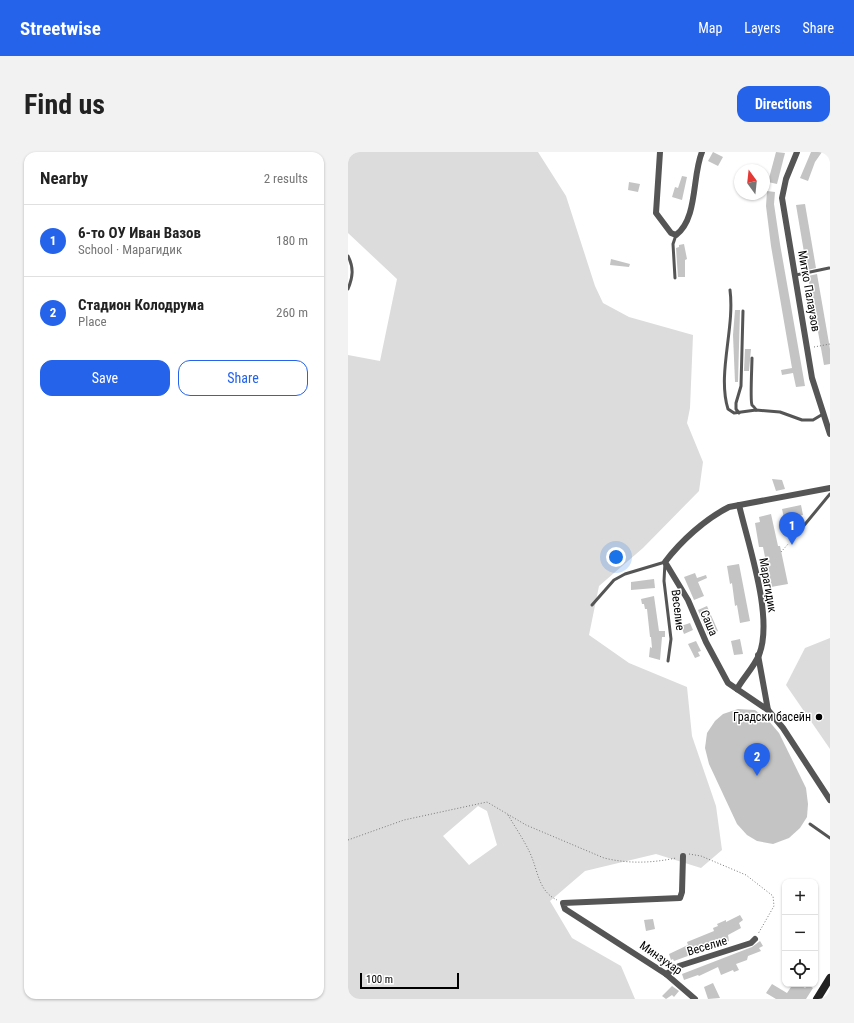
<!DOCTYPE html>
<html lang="en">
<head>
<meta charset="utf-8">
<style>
	:root { --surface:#fff; --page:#f2f2f2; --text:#222; --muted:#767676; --line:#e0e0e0; --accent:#2563eb }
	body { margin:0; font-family:"Roboto Condensed",sans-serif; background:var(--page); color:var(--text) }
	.controls { position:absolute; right:12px; bottom:12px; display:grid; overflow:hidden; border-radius:8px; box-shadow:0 1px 3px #0004 }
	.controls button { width:36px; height:36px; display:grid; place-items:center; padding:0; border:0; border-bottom:1px solid var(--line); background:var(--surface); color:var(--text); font:20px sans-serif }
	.compass { position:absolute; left:386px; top:12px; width:36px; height:36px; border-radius:50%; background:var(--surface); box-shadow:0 1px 3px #0004; rotate:345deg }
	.scale { position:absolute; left:12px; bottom:10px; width:99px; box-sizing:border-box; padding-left:4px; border:2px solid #000; border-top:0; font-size:11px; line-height:14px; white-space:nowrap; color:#000; -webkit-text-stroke:3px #fff; paint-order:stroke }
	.you { position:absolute; left:268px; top:405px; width:14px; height:14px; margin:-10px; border:3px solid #fff; border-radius:50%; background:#1a73e8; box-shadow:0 0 0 6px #1a73e833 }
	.badge { display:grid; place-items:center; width:26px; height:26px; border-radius:50%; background:var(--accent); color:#fff; font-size:13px; font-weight:700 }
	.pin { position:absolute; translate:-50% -33px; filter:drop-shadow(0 1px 2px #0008) }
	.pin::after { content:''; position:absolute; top:21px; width:14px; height:12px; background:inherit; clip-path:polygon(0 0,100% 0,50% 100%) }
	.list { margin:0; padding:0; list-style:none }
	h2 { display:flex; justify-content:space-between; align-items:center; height:52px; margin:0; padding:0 16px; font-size:17px }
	h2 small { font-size:13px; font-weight:400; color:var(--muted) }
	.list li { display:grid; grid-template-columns:26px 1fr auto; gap:12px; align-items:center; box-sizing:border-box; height:72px; padding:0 16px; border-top:1px solid var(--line) }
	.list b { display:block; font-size:15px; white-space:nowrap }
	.list p { margin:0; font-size:13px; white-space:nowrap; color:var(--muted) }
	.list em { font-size:13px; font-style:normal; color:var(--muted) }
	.actions { display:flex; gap:8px; padding:12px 16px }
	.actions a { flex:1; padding:9px 0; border:1px solid var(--accent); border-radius:12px; text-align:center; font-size:14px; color:var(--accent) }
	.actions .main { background:var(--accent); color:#fff }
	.icon { flex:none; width:22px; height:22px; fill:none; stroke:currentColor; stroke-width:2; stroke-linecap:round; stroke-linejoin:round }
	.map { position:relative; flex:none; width:482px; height:847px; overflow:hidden; border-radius:12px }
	header { display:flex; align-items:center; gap:24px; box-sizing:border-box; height:56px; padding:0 20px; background:var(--accent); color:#fff }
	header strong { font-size:19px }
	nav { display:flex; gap:22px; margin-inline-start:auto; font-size:14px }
	.intro { display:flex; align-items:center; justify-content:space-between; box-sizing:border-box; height:96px; padding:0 24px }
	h1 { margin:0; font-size:28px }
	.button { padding:10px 18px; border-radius:12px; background:var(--accent); color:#fff; font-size:14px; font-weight:700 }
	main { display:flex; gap:24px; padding:0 24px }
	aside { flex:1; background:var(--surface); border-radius:12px; box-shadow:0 1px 3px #0004 }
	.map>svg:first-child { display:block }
</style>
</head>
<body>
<header>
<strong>Streetwise</strong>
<nav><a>Map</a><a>Layers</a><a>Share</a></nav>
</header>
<div class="intro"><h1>Find us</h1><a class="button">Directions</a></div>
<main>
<aside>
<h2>Nearby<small>2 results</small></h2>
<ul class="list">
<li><span class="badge">1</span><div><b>6-то ОУ Иван Вазов</b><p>School · Марагидик</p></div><em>180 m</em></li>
<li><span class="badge">2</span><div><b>Стадион Колодрума</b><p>Place</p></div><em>260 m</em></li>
</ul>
<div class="actions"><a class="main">Save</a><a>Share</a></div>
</aside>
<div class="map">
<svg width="482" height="847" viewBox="0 0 482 847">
	<rect width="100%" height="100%" fill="#fff"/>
	<g fill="#dcdcdc" fill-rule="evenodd">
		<path d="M0,0H190L218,44L247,134L255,151L281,165L345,183L342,256L339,271L355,310L351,339L295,396L251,434L241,483L281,511L339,535L344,584L368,654L374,698L353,716L308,702L237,719L202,749L224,786L273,814L287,847H0V203L32,209L49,127L0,81ZM130,654L139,659L149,693L121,713L95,684Z"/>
		<path d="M482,486V597L438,533L457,496Z"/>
	</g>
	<g fill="#c4c4c4">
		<path d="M365,0L375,5L370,14L360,9Z"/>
		<path d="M428,0L437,1L429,32L420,30Z"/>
		<path d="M463,0H474L467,10L460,29L452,26Z"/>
		<path d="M334,24L339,25L334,48L324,45L327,35L330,36Z"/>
		<path d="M281,30L292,32L290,40L280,38Z"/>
		<path d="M419,39L427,40L426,52L432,92L457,234L448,235L445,221L434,223L433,218L444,216L423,94L418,54Z"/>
		<path d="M457,52L468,116L459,118L448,53Z"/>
		<path d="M336,92L339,107L337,108V125H330L328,96L331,95V93Z"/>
		<path d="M263,107L282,112L281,115L262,113Z"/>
		<path d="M469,122L482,197V212L476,213L460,124Z"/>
		<path d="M387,158H392L390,230H387L385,183Z"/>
		<path d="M397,197H403L401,219H396Z"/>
		<path d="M424,327L434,328L437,337L428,339Z"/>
		<path d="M453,353L455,363L436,366L434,357Z"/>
		<path d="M423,362L430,394H432L440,432L423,435L415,395H411L407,371L412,370L411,365Z"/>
		<path d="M391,412L402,469L392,471L389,453L387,454L384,431L382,432L379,414Z"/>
		<path d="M347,421L349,426L358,423L359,426L350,430L356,444L346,448L336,425Z"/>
		<path d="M306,427L307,436L283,438V430Z"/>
		<path d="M306,444L311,479H317V485H314L312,508L301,505L302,495L304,496L303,485H302L299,457H297L296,452H294L293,447Z"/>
		<path d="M359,454L370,479L360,483L350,458Z"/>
		<path d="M342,471L345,478L336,482L333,474Z"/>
		<path d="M392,487L395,502L386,503L383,489Z"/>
		<path d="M348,489L353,499L350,500L352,504L347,506L340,492Z"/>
		<path d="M390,557L407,558L420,568L431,581L458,636L460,652L459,665L452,676L441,686L425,692L409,689L399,683L389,672L361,612L357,596L359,581L367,569L375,562Z"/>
		<path d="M392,763L395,768L391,771L393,776L380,783L381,789L326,809L325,807L323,808L321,802L340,793L339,790L366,779L365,776L370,774L369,772L378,768V770Z"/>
		<path d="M305,767L307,777L298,779L296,768Z"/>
		<path d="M412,789L415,794L411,796L413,799L400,804L399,808L388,812L391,818L386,820L385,818L373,823L370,815L351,824L350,823L336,828L334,822L404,795Z"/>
		<path d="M365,831L372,846L360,847L356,835Z"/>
		<path d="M424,832L439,841L445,832H451L457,836L460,833L465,836L458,847H428L418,841Z"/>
		<path d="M324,834L331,839L326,845L324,843L318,847L314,844Z"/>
	</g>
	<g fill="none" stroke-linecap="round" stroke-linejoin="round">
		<g stroke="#777" stroke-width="1" stroke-dasharray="1 2" stroke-linecap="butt">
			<path d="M466,195L482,192"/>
			<path d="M433,400L441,391"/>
			<path d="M160,663C167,675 176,688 182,701C190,718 190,739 209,748"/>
			<path d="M0,688L56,668L139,650L178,673L256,706C281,712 304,711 328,706"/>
			<path d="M341,702L353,704L398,723L425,744L426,754L410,782"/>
		</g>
		<g stroke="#555" stroke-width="3">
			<path d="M0,104C6,116 5,125 0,137"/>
			<path d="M448,123L481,116"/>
			<path d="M327,126L325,92L328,83"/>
			<path d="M382,138C387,176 369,222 380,257L386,261L408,258L432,260L454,268H465L475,262"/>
			<path d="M404,206C404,213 402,249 404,253C404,253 408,257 408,258"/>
			<path d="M391,261L388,257V251L393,234L395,159"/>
			<path d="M444,388L482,342"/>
			<path d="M244,453L266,428L277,422L317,410L316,429L323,487L320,509"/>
			<path d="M462,672L482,686"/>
		</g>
		<g stroke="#555" stroke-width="6">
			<path d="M312,0L308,61L323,81L328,83C350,67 344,23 354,0"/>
			<path d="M449,0L438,27L434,46L464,226L482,282"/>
			<path d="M482,336L381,355C357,367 333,389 317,410L340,448L358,490L380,531L420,558L435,576L482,648"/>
			<path d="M410,503L420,558"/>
			<path d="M389,537C395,526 406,515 411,503C426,466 400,392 391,353"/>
			<path d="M335,704L334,740L332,746L215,751L217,757L318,822L347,847"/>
			<path d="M318,822L331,814L403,791L407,787"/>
		</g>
		<path stroke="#222" stroke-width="8" d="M469,847L482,826"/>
	</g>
	<circle fill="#000" stroke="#fff" stroke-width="1.5" cx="471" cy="565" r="4"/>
	<g text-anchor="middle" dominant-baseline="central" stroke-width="3" stroke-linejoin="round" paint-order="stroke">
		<g font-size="12" fill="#000" stroke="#fff">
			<text transform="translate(461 139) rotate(80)">Митко Палаузов</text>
			<text transform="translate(420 433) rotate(80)">Марагидик</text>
			<text transform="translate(330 458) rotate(83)">Веселие</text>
			<text transform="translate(361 471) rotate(67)">Саша</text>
			<text transform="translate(359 794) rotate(-17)">Веселие</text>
			<text transform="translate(313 806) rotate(35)">Минзухар</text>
		</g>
		<g font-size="12" fill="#000" stroke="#fff" text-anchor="end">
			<text x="463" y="565">Градски басейн</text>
		</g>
	</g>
</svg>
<div class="controls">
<button>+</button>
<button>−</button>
<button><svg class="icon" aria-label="locate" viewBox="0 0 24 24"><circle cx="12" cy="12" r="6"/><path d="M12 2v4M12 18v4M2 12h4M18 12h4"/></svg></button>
</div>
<svg class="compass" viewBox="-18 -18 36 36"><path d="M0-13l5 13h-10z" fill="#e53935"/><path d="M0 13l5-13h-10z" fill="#767676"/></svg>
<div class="scale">100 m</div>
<div class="you"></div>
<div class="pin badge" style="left:444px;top:393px">1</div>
<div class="pin badge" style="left:409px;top:624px">2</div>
</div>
</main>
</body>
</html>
